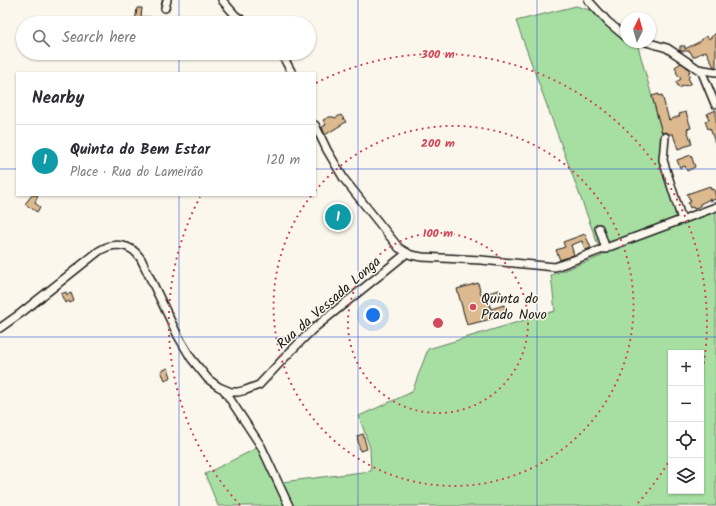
<!DOCTYPE html>
<html lang="en">
<head>
<meta charset="utf-8">
<style>
	:root { --surface:#fff; --page:#f7f7f7; --text:#2b2b33; --muted:#7c7c81; --line:#e1e1e2; --accent:#d1495b }
	body { margin:0; font-family:Kalam,sans-serif; background:var(--page); color:var(--text) }
	.controls { position:absolute; right:12px; bottom:12px; display:grid; overflow:hidden; border-radius:0px; box-shadow:0 1px 3px #0004 }
	.controls button { width:36px; height:36px; display:grid; place-items:center; padding:0; border:0; border-bottom:1px solid var(--line); background:var(--surface); color:var(--text); font:20px sans-serif }
	.compass { position:absolute; left:620px; top:12px; width:36px; height:36px; border-radius:50%; background:var(--surface); box-shadow:0 1px 3px #0004; rotate:5deg }
	.you { position:absolute; left:373px; top:315px; width:14px; height:14px; margin:-10px; border:3px solid #fff; border-radius:50%; background:#1a73e8; box-shadow:0 0 0 6px #1a73e833 }
	.badge { display:grid; place-items:center; width:26px; height:26px; border-radius:50%; background:var(--accent); color:#fff; font-size:13px; font-weight:700 }
	.pin { position:absolute; translate:-50% -50%; border:2px solid #fff; box-shadow:0 1px 4px #0006 }
	.list { margin:0; padding:0; list-style:none }
	h2 { display:flex; justify-content:space-between; align-items:center; height:52px; margin:0; padding:0 16px; font-size:17px }
	h2 small { font-size:13px; font-weight:400; color:var(--muted) }
	.list li { display:grid; grid-template-columns:26px 1fr auto; gap:12px; align-items:center; box-sizing:border-box; height:72px; padding:0 16px; border-top:1px solid var(--line) }
	.list b { display:block; font-size:15px; white-space:nowrap }
	.list p { margin:0; font-size:13px; white-space:nowrap; color:var(--muted) }
	.list em { font-size:13px; font-style:normal; color:var(--muted) }
	.icon { flex:none; width:22px; height:22px; fill:none; stroke:currentColor; stroke-width:2; stroke-linecap:round; stroke-linejoin:round }
	.map { position:relative; flex:none; width:716px; height:506px; overflow:hidden }
	.search { position:absolute; background:var(--surface); box-shadow:0 1px 3px #0004; left:16px; top:16px; width:300px; height:44px; display:flex; align-items:center; gap:10px; box-sizing:border-box; padding:0 14px; border-radius:22px; color:var(--muted); font-size:15px }
	.panel { position:absolute; background:var(--surface); box-shadow:0 1px 3px #0004; left:16px; top:72px; width:300px; height:124px; border-radius:0px }
	.map>svg:first-child { display:block }
</style>
</head>
<body>
<div class="map">
<svg width="716" height="506" viewBox="0 0 716 506">
	<rect width="100%" height="100%" fill="#fbf7ec"/>
	<filter id="ink" filterUnits="userSpaceOnUse"><feTurbulence type="fractalNoise" baseFrequency=".025" numOctaves="2"/><feDisplacementMap in="SourceGraphic" scale="8" xChannelSelector="R" yChannelSelector="G"/><feConvolveMatrix kernelMatrix="1 2 1 2 8 2 1 2 1" color-interpolation-filters="sRGB"/></filter>
	<g filter="url(#ink)">
		<path fill="#a7dfa3" stroke="#627e60" fill-rule="evenodd" d="M576,6L596,12L626,40V42L637,43L663,136L660,158L681,223L716,211V506H218L205,474L265,444L282,482L371,471L370,448L359,416L412,392L428,349L555,311L551,275L602,256L516,21ZM671,353H701V491H671Z"/>
		<g fill="#dcb98e" stroke="#1c1c1c">
			<path d="M137,8H142L141,17H150L149,23H135Z"/>
			<path d="M716,33V67H714L706,51L693,57L690,51H680V46H685V49L701,41L700,40L707,36L709,39Z"/>
			<path d="M681,63L687,67L690,72L688,73L690,76L688,78L691,83L686,86L685,85L679,88L676,82L681,79L676,72L677,71L675,67Z"/>
			<path d="M659,94V96L662,95L669,120L680,116L679,114L686,112L691,128L687,129L692,144L678,149L673,134H669L666,132L662,133L652,96Z"/>
			<path d="M716,110V143H715L710,128L708,129L705,121L709,120L707,114Z"/>
			<path d="M341,115L346,122L325,135L322,127L326,125L323,120L329,117H334L335,118Z"/>
			<path d="M691,155L695,167L687,171L685,166L680,168L677,160Z"/>
			<path d="M710,186L711,190L714,189L716,199L710,201V199L700,204V206L694,209L693,207L690,208L688,203L691,202L687,194Z"/>
			<path d="M32,195H38L35,203L40,207L37,212L25,204Z"/>
			<path d="M332,211L346,213L344,223L330,221Z"/>
			<path d="M585,234L591,248L585,250L582,241L571,245L574,255L560,260L556,250L565,247L563,242Z"/>
			<path d="M478,283L481,295L499,290L500,294L487,298L491,309L504,305L507,315L467,325L457,289Z"/>
			<path d="M66,292L67,295L71,293L74,301L70,303L69,301L65,303L61,294Z"/>
			<path d="M168,368L171,377L165,380L161,371Z"/>
			<path d="M363,434L367,449L360,451L357,436Z"/>
		</g>
		<g fill="none" stroke-linecap="round" stroke-linejoin="round">
			<defs>
				<g id="minor">
					<path d="M222,0L235,15L246,23"/>
					<path d="M588,0L608,22L626,37"/>
					<path d="M165,8L167,0"/>
					<path d="M646,42L667,48L698,69L716,72"/>
					<path d="M281,53L292,73"/>
					<path d="M701,70L715,104"/>
					<path d="M315,125L327,150L344,179L399,248L411,255L422,257L481,260L555,267L716,207"/>
					<path d="M665,137L663,160L682,220"/>
					<path d="M599,228L606,249"/>
					<path d="M0,328L21,313L99,251C114,242 131,243 141,259L178,336L191,358L208,379L219,387L231,392H238L246,390L259,385L290,352L313,329L407,253"/>
					<path d="M224,390L261,446L289,506"/>
				</g>
			</defs>
			<use href="#minor" stroke="#1c1c1c" stroke-width="10"/>
			<use href="#minor" stroke="#fbf7ec" stroke-width="7"/>
		</g>
	</g>
	<path fill="none" stroke="#1d4ed8" stroke-width="1" stroke-opacity="0.55" d="M179,0V23M358,0V506M537,0V506M179,53V73M0,169H17M315,169H716M179,195V506M0,337H716"/>
	<g fill="none" stroke="#d1495b" stroke-width="2" stroke-dasharray="2 4">
		<circle cx="438" cy="323" r="90"/>
		<path d="M315 191A180 180 0 1 1 311 196"/>
		<path d="M671 458A269 269 0 0 1 636 505M240 505A269 269 0 0 1 200 197M316 83A269 269 0 0 1 701 379"/>
	</g>
	<circle fill="#d1495b" stroke="#fbf7ec" stroke-width="1.5" cx="473" cy="307" r="4"/>
	<g text-anchor="middle" dominant-baseline="central" stroke-width="3" stroke-linejoin="round" paint-order="stroke">
		<g font-size="14" fill="#1c1c1c" stroke="#fbf7ec" text-anchor="start">
			<text x="481" y="299">Quinta do<tspan x="481" dy="16">Prado Novo</tspan></text>
		</g>
		<g font-size="14" fill="#1c1c1c" stroke="#fbf7ec">
			<text transform="translate(329 303) rotate(-41)">Rua da Vessada Longa</text>
		</g>
	</g>
	<circle cx="438" cy="323" r="6" fill="#d1495b" stroke="#fbf7ec" stroke-width="2"/>
	<g font-size="12" text-anchor="middle" font-weight="bold" fill="#d1495b" stroke="#fbf7ec" stroke-width="3" stroke-linejoin="round" paint-order="stroke">
		<text x="438" y="58">300 m</text>
		<text x="438" y="147">200 m</text>
		<text x="438" y="237">100 m</text>
	</g>
</svg>
<div class="controls">
<button>+</button>
<button>−</button>
<button><svg class="icon" aria-label="locate" viewBox="0 0 24 24"><circle cx="12" cy="12" r="6"/><path d="M12 2v4M12 18v4M2 12h4M18 12h4"/></svg></button>
<button><svg class="icon" aria-label="layers" viewBox="0 0 24 24"><path d="M12 4l9 5-9 5-9-5zM3 14l9 5 9-5"/></svg></button>
</div>
<svg class="compass" viewBox="-18 -18 36 36"><path d="M0-13l5 13h-10z" fill="#e53935"/><path d="M0 13l5-13h-10z" fill="#7c7c81"/></svg>
<div class="you"></div>
<div class="pin badge" style="left:338px;top:217px;background:#0f9aa8">1</div>
<div class="search"><svg class="icon" aria-label="search" viewBox="0 0 24 24"><circle cx="10" cy="10" r="6"/><path d="M15 15l6 6"/></svg>Search here</div>
<section class="panel">
<h2>Nearby<small></small></h2>
<ul class="list">
<li><span class="badge" style="background:#0f9aa8">1</span><div><b>Quinta do Bem Estar</b><p>Place · Rua do Lameirão</p></div><em>120 m</em></li>
</ul>
</section>
</div>
</body>
</html>
